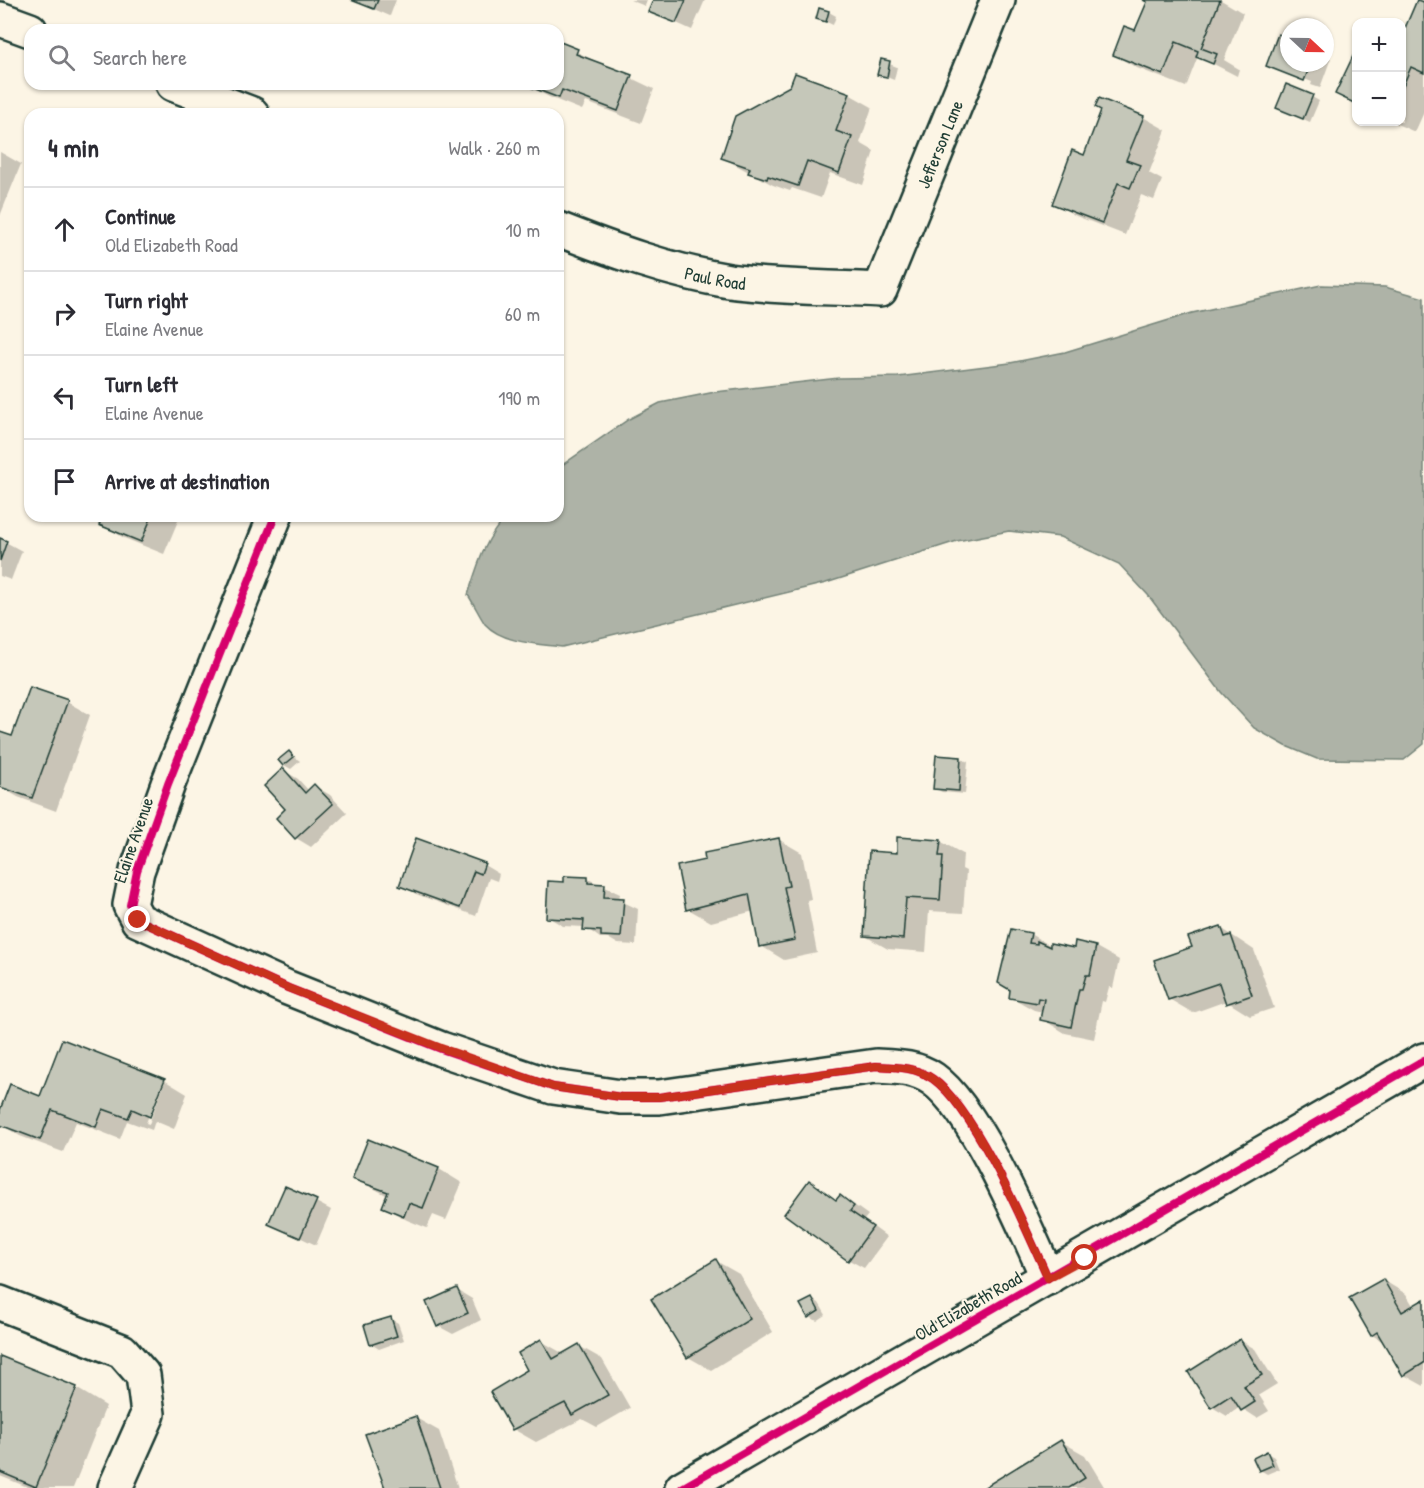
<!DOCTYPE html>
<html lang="en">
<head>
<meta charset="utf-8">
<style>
	:root { --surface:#fff; --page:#f2f2f3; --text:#2b2b33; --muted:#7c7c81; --line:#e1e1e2 }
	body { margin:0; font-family:"Patrick Hand",sans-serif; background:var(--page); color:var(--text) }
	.controls { position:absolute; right:18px; top:18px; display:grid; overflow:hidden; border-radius:12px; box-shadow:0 2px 4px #0004 }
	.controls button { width:54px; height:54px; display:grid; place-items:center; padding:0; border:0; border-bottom:2px solid var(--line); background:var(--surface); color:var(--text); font:30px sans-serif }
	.compass { position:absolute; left:1280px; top:18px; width:54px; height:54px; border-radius:50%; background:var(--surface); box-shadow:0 2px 4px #0004; rotate:112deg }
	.stop { position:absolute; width:18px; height:18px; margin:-14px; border:4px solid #c8321e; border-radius:50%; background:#fff }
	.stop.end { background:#c8321e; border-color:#fff; box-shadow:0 2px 6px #0008 }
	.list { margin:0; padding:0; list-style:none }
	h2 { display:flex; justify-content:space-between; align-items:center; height:78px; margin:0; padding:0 24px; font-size:26px }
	h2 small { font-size:20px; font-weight:400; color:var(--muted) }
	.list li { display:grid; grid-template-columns:39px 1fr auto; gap:18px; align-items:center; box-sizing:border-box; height:84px; padding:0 24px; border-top:2px solid var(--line) }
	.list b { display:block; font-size:22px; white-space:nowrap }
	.list p { margin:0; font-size:20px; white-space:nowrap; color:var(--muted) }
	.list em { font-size:20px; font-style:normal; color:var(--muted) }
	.icon { flex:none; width:33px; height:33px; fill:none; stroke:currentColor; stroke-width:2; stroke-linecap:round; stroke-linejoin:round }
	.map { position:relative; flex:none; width:1424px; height:1488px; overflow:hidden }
	.search { position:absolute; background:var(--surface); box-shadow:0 2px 4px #0004; left:24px; top:24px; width:540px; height:66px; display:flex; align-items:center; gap:15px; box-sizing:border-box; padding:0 21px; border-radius:18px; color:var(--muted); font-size:22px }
	.panel { position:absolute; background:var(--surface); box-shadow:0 2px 4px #0004; left:24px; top:108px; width:540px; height:414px; border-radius:18px }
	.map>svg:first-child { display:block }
</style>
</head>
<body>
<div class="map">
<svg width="1424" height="1488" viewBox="0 0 1424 1488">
	<rect width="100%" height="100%" fill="#fcf5e5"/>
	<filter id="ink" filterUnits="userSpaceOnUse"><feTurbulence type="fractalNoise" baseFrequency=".0167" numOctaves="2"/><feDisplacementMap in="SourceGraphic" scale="12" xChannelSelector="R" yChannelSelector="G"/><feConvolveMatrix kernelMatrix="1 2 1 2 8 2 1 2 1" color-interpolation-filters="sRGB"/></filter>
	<g filter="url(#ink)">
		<path fill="#aeb3a7" stroke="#758479" stroke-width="1.5" d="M1321,285L1385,287L1424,298V744L1404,760L1317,759L1286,746L1254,728L1221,692L1148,595L1119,564L1060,537L1009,531L957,541L826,583L562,647C538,644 502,643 485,624C479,615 474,604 468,595C477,567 485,537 507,516H558V468L629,419L660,403L715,392L839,378L898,377L1010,363L1065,352L1192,313Z"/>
		<g fill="#0003" fill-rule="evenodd">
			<path d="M353,0H396L390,16Z"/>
			<path d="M630,0H647L645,6Z"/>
			<path d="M655,0H705L692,30L650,11Z"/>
			<path d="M1145,0H1221L1243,13L1224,60L1239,69L1237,76L1198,56L1186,87L1137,68L1114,55L1136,32L1148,2Z"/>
			<path d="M1419,1L1424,3V112L1415,132L1392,122H1402V38Z"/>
			<path d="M829,12L836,16L833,25L818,18Z"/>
			<path d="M1289,39V63H1325V55L1331,58L1320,88L1311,85L1312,82L1282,70V73L1268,65Z"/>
			<path d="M558,43L654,89L641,123L586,102L582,110L549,97L526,84H558Z"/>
			<path d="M1355,54H1356V105L1337,94Z"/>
			<path d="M882,61L897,67L894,80L879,74Z"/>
			<path d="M849,94L872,107L860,143L874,151L863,185L830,173L821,198L792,188L790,191L773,185L723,158Z"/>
			<path d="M1312,97L1319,101L1310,122L1285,111Z"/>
			<path d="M1143,117L1166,130L1149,173L1162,180L1154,200L1141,195L1125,235L1076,216L1054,203L1084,157Z"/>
			<path d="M0,152L21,164L0,216Z"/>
			<path d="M105,516H180L164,554L124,538L101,524Z"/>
			<path d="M0,539L22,551L11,580L0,576Z"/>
			<path d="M67,702L90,715L56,811L18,797L0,787V733L12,738Z"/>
			<path d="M289,753L300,761L291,769L284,765Z"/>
			<path d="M960,758L968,762L965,794L942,792L934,788Z"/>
			<path d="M283,770L298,779L309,791L315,786L330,795L347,813L311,847L296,838L278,818L288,810Z"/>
			<path d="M778,839L802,853L811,899L807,900L817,953L784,960L761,946L754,911L711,922L688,909Z"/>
			<path d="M940,841L963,854L962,869L966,871L963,913L929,911L926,952L888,949L865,936L898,854Z"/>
			<path d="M484,865L499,874L497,881L489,878L476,916L416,894L401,885Z"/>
			<path d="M588,879L620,894L619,900L638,909L636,945L618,944L608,938H600L585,927L563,926L548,917L565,883Z"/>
			<path d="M1221,928L1254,950L1274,1008L1250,1016L1226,1001L1193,1013L1169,999L1194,948Z"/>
			<path d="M1030,934L1051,946L1075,950L1096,947L1119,960L1113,988L1109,987L1105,1002L1102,1001L1094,1039L1065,1033L1042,1019L1043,1012L1034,1010L1011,997Z"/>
			<path d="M164,1080L187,1094L174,1129L155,1121L152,1130L127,1121L120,1139L76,1122L63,1152L20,1136L0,1124V1114L41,1098ZM162,1082H165L149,1124L146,1123Z"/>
			<path d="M369,1141L439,1169L462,1183L446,1220L433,1215L427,1228L407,1220L384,1207L388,1196L354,1178Z"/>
			<path d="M809,1182L838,1201L840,1197L854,1205L868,1215L864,1220L887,1237L864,1268L849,1260Z"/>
			<path d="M316,1202L331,1210L316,1245L270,1223Z"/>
			<path d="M716,1261L739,1274L773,1332L711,1370L688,1357Z"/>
			<path d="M1383,1280L1406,1294L1414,1307L1424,1301V1386L1404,1375L1385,1343L1372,1335Z"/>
			<path d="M457,1290L472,1299L481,1320L453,1334L438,1326Z"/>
			<path d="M812,1299L819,1303L826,1315L817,1321L810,1317Z"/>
			<path d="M391,1319L398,1323L404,1340L379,1349L371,1344Z"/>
			<path d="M1240,1340L1255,1349L1277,1384L1259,1395L1269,1411L1257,1418L1240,1407L1227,1416L1212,1407Z"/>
			<path d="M541,1341L564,1354L579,1346L602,1359L630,1408L597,1427L582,1419L536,1442L513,1429L529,1371Z"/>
			<path d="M0,1358L76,1388L106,1406L73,1488H30L0,1476Z"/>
			<path d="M416,1418L439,1431L458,1488H386Z"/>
			<path d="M1062,1442L1085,1455L1105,1488H986Z"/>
			<path d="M1267,1453L1274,1457L1279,1469L1267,1474L1260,1470Z"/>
		</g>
		<g fill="#c5c7b9" stroke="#1f3d34" stroke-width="1.5">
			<path d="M351,0H378L374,9Z"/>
			<path d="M653,0H686L676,23L648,12Z"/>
			<path d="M1143,0H1220L1201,48L1217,54L1213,64L1196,57L1198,51L1176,42L1163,75L1113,55L1124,26L1135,30L1147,2Z"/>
			<path d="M1417,0L1424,2V73L1411,67L1402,88V35Z"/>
			<path d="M819,8L829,11L826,22L816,19Z"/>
			<path d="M1278,34L1289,38V63H1311L1304,81L1266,66Z"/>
			<path d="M558,41L578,49L576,54L632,75L618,111L562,90L559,98L525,85L558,84Z"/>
			<path d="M1355,52L1356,53V104L1335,94Z"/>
			<path d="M881,59L890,61L887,77L877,75Z"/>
			<path d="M795,73L850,93L836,131L852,137L839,173L807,161L798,186L768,176L767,179L748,173L750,168L721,158L735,116L790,86Z"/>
			<path d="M1286,84L1313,95L1303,119L1276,108Z"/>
			<path d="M1099,98L1144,116L1126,160L1140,165L1130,188L1118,183L1102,223L1052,204L1072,150L1084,155L1101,110L1095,107Z"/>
			<path d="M103,516H152L141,542L99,525Z"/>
			<path d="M0,538L7,541L0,561Z"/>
			<path d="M30,687L68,700L32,798L0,787V732L12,736Z"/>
			<path d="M289,751L294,757L283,766L278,760Z"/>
			<path d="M936,755L961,757L959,791L933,789Z"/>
			<path d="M283,768L305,793L314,784L333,804L295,839L276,818L285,809L264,786Z"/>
			<path d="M897,837L941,840L939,856H943L940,900L906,898L903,939L864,936L869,851L897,853Z"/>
			<path d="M416,838L485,863L481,874L474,871L460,908L399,886Z"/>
			<path d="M779,838L789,886L784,887L795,940L759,947L749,894L686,910L677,866L705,860L704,853Z"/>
			<path d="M564,876L588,877V883L605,884L604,897L624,898L621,937L601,936V931L583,930L584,920L546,918L548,881L564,882Z"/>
			<path d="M1221,926L1225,937L1231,935L1252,995L1226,1004L1219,983L1168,1000L1154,960L1192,947L1188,937Z"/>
			<path d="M1011,929L1031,933L1029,943L1037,944V941L1050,947V943L1074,948L1075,941L1096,946L1090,975H1086L1082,989H1079L1071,1027L1040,1020L1044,999L1038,998L1037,1003L1009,998L1010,990L998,983Z"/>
			<path d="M62,1039L165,1079L150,1117L132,1109L128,1118L103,1109L96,1127L52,1110L40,1140L0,1125V1110L10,1084L40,1096Z"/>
			<path d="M368,1139L439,1168L423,1208L409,1203L404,1216L382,1207L388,1192L352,1179Z"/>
			<path d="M809,1180L836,1200L840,1195L854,1206L850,1211L873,1227L848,1261L784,1214Z"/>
			<path d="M285,1186L317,1200L300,1238L268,1224Z"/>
			<path d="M716,1259L750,1319L687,1358L651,1299Z"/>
			<path d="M1383,1279L1402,1312L1424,1299V1363L1403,1376L1377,1332L1371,1336L1349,1298Z"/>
			<path d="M457,1288L468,1313L437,1327L426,1302Z"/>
			<path d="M812,1298L819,1311L808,1318L800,1304Z"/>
			<path d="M391,1317L397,1336L370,1345L364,1325Z"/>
			<path d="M541,1339L553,1359L579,1344L608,1395L572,1415L565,1403L512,1430L490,1392L527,1370L518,1353Z"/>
			<path d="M1240,1339L1262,1375L1244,1386L1255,1402L1241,1411L1231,1395L1211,1408L1188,1372Z"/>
			<path d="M0,1356L77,1387L36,1487L0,1472Z"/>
			<path d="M416,1416L440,1488H385L365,1434Z"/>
			<path d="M1061,1440L1085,1478L1069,1488H983Z"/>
			<path d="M1267,1451L1273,1465L1259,1471L1253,1458Z"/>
		</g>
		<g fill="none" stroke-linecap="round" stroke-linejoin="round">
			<defs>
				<g id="street">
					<path d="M0,19L30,30"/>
					<path d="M173,84L252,114"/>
					<path id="s1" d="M558,229C614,251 669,271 729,281C778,288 830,287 880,290L998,0"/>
					<path d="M275,516L168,784L137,871L130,905L138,920L288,988L441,1049L553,1087L621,1097H659L876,1066C896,1067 916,1067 933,1079C976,1110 1025,1227 1048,1278"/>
					<path d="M0,1303L122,1351L143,1375L148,1414L115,1488"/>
					<path d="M682,1488L1424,1060"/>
				</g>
			</defs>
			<use href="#street" stroke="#1f3d34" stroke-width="38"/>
			<use href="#street" stroke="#fcf5e5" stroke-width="33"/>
			<defs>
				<g id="cycleway">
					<path d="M275,516L168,784L137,871L130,905L138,920L288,988L441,1049L553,1087L621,1097H659L876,1066C896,1067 916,1067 933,1079C976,1110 1025,1227 1048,1278"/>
					<path d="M682,1488L1424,1060"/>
				</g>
			</defs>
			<use href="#cycleway" stroke="#fcf5e5" stroke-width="11"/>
			<use href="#cycleway" stroke="#d6006c" stroke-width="8"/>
		</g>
	</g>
	<g fill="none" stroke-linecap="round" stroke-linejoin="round" filter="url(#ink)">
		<path stroke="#c8321e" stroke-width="8" d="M138,920L288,988L441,1048L553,1087L621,1097H659L876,1066C896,1067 916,1067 933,1079C976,1110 1025,1227 1048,1278L1085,1258"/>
	</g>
	<g text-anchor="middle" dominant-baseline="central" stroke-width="4.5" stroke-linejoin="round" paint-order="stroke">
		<g font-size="18" fill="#1f3d34" stroke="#fcf5e5">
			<text stroke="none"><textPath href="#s1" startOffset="488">Jefferson Lane</textPath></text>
			<text stroke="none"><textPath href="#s1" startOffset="165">Paul Road</textPath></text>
			<text transform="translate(133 840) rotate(-71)">Elaine Avenue</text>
			<text transform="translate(968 1306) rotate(-30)">Old Elizabeth Road</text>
		</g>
	</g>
</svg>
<div class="controls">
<button>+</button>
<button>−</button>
</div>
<svg class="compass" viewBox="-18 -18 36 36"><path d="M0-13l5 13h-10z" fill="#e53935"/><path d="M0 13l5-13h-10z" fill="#7c7c81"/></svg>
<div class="stop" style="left:1085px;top:1258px"></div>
<div class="stop end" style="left:138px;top:920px"></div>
<div class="search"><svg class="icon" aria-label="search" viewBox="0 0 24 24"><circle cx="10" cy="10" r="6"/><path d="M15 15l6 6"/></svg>Search here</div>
<section class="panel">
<h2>4 min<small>Walk · 260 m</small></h2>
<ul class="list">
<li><svg class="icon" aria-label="ahead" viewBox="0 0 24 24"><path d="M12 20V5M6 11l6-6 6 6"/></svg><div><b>Continue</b><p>Old Elizabeth Road</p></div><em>10 m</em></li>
<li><svg class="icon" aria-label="right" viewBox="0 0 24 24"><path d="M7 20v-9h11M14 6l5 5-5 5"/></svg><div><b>Turn right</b><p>Elaine Avenue</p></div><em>60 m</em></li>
<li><svg class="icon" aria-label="left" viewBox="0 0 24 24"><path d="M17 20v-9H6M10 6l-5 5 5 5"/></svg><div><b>Turn left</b><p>Elaine Avenue</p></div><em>190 m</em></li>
<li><svg class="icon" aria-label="arrive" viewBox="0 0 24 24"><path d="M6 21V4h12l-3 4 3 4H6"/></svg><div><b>Arrive at destination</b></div></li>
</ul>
</section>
</div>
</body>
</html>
